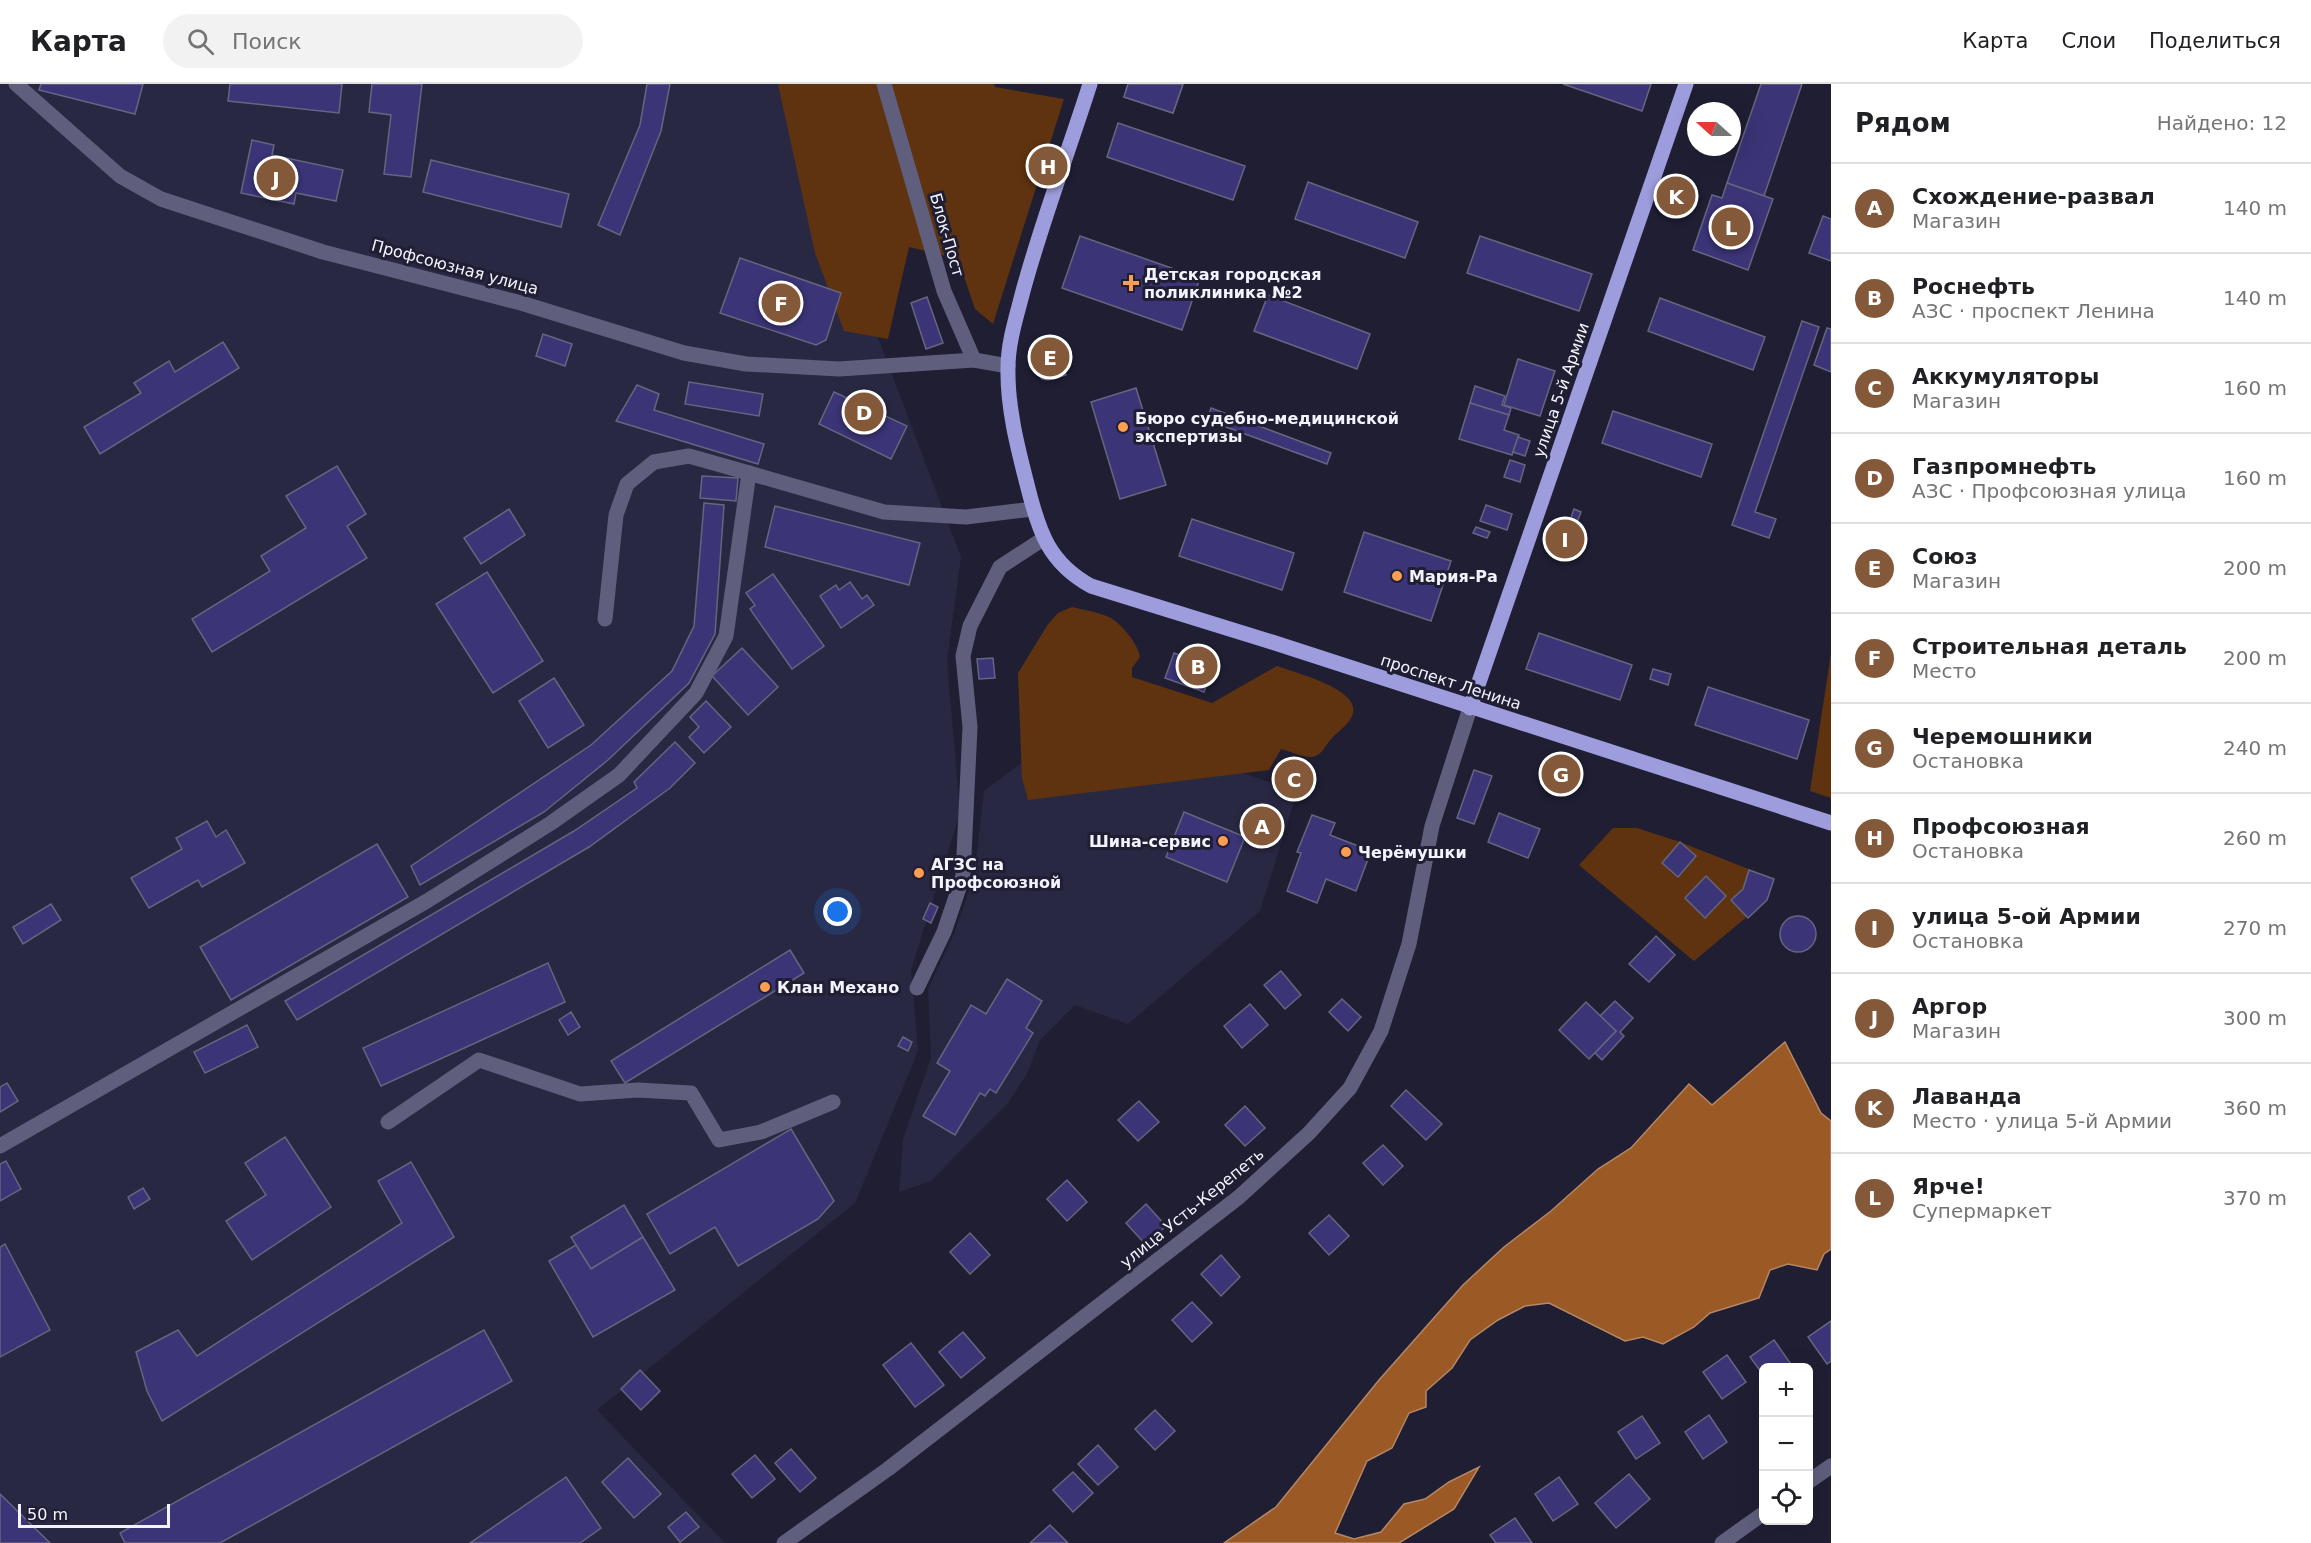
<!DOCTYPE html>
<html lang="ru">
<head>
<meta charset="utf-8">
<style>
	:root { --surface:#fff; --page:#f2f2f2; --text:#202124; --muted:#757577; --line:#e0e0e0; --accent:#83593a }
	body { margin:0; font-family:"DejaVu Sans",sans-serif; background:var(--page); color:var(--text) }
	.controls { position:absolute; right:18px; bottom:18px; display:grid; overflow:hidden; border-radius:9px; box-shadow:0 6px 24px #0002 }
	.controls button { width:54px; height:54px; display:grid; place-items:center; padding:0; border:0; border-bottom:2px solid var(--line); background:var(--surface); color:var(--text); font:30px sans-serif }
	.compass { position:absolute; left:1687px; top:18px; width:54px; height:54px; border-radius:50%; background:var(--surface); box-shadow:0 6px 24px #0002; rotate:291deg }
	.scale { position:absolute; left:18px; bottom:15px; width:152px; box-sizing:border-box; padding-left:6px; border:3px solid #f3f3ff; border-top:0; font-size:16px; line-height:21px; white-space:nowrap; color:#f3f3ff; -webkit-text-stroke:4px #1f1e33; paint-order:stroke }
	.you { position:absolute; left:838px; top:828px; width:21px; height:21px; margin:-15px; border:4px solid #fff; border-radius:50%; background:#1a73e8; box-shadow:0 0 0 9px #1a73e833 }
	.badge { display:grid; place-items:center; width:39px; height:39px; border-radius:50%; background:var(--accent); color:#fff; font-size:20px; font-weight:700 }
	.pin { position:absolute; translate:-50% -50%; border:3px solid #fff; box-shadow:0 2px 6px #0006 }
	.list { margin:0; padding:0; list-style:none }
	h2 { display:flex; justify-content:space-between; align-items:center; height:78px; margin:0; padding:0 24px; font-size:26px }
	h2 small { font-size:20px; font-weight:400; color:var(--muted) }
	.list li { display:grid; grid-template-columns:39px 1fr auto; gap:18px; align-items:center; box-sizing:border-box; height:90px; padding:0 24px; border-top:2px solid var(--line) }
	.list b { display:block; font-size:22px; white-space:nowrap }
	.list p { margin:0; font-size:20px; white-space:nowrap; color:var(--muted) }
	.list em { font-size:20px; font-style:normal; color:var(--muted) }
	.icon { flex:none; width:33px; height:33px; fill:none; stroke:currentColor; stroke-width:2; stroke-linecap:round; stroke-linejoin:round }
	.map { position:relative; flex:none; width:1831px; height:1459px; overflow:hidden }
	header { display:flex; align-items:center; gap:36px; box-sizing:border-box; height:84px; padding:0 30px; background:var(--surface); border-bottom:2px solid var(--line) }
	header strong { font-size:28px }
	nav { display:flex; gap:33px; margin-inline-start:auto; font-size:21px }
	.search { width:420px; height:54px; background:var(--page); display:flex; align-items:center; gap:15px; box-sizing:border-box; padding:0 21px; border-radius:33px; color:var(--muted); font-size:22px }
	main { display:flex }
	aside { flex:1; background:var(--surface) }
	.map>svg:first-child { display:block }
</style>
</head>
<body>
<header>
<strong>Карта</strong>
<div class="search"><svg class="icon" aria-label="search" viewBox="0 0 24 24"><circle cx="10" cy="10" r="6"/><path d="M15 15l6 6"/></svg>Поиск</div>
<nav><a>Карта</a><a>Слои</a><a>Поделиться</a></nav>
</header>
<main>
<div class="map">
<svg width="1831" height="1459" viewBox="0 0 1831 1459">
	<rect width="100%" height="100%" fill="#1f1e33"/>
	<g fill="#292843">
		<path d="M0,0H813L857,198L961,473L947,576L960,729L911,886L918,967L855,1119L597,1326L725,1459H0Z"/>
		<path d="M1068,644L1122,646L1297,708L1260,827L1128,940L1075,921L1040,956L1027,990L1008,1019L931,1097L899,1108L903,1055L931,974L928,905L953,852L974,794L984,707Z"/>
	</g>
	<g fill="#5f3310">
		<path d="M778,0H994L995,3L1064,15L993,240L975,225L958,175L909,163L888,255L844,247L815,169Z"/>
		<path d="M1072,523C1084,526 1098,528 1109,533C1120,538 1139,561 1140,573L1132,584V593L1212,619L1277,582C1297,589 1334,599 1348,614C1363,631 1343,643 1332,654C1325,661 1323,671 1312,673C1304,674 1290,667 1281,665L1269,686L1028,716L1022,694L1018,589L1048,540L1058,529Z"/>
		<path d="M1831,569V714L1810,707Z"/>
		<path d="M1613,744H1637L1680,758L1774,795L1767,816L1694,877L1579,781Z"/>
	</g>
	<path fill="#9a5925" stroke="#b58766" stroke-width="1.5" d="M1785,958L1821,1029L1831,1037V1165L1824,1170L1817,1186L1788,1180L1770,1186L1759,1214L1710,1229L1694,1243L1663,1260L1643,1253L1625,1257L1549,1219L1525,1222L1498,1236L1470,1256L1452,1284L1426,1307V1323L1409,1329L1392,1364L1367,1377L1335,1449L1354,1455L1381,1448L1404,1420L1425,1415L1449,1398L1479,1383L1454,1425L1399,1459H1224L1276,1423L1379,1296L1463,1201L1504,1163L1551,1127L1598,1085L1631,1064L1689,1000L1712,1021Z"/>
	<g fill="#3b3476" stroke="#65657f" stroke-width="1.5">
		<path d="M41,0H143L135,30L39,6Z"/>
		<path d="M230,0H342L339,29L228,17Z"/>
		<path d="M372,0H422L411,93L384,90L391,31L369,28Z"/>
		<path d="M647,0H670L661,47L620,151L598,141L640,41Z"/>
		<path d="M1128,0H1183L1173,29L1124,13Z"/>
		<path d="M1128,0H1183L1173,29L1124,13Z"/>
		<path d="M1563,0H1651L1642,27Z"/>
		<path d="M1761,0H1802L1764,112L1727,99Z"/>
		<path d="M1118,39L1245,82L1233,116L1107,73Z"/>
		<path d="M252,56L274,61L272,71L343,86L336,117L296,109L294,120L241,109Z"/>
		<path d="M431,76L569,110L561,143L423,108Z"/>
		<path d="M1673,93L1691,99L1679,130L1662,124Z"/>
		<path d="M1308,98L1418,138L1405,174L1295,135Z"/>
		<path d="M1727,99L1773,115L1748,186L1693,166L1712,111L1722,114Z"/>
		<path d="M1823,132L1831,135V177L1809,169Z"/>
		<path d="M1080,152L1200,194L1182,246L1062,204Z"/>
		<path d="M1480,152L1592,190L1579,227L1467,189Z"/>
		<path d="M740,174L841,209L826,256L816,261L720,229Z"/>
		<path d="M1268,211L1370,250L1357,285L1254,247Z"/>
		<path d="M927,213L943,259L926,265L911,219Z"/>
		<path d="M1660,214L1765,253L1753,286L1648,247Z"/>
		<path d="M1802,237L1819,243L1755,428L1776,435L1769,454L1732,441Z"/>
		<path d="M1827,244L1831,245V288L1814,281Z"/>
		<path d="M543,250L572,260L565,282L536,272Z"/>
		<path d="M223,258L239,284L100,370L84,343L141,309L134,299L169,277L175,288Z"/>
		<path d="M1041,258L1064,268L1061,277L1066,291L1048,296L1042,295L1038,286L1033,283Z"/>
		<path d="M1518,275L1555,287L1540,332L1504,321Z"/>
		<path d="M689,298L763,310L759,332L685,320Z"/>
		<path d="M637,301L659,310L654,326L764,360L758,380L616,337Z"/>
		<path d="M1475,302L1505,312L1502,321L1511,324L1509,331L1470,319Z"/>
		<path d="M1136,304L1166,401L1120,415L1091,318Z"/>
		<path d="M834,308L907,342L891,375L819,340Z"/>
		<path d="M1470,319L1509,331L1504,346L1519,351L1512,371L1459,355Z"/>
		<path d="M1211,324L1331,369L1327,380L1207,336Z"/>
		<path d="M1613,327L1712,360L1701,393L1602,359Z"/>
		<path d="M1518,353L1530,357L1525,372L1513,368Z"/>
		<path d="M1510,376L1525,381L1520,398L1504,393Z"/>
		<path d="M337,382L366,430L347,442L367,474L212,568L192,535L270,487L261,472L306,444L286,412Z"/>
		<path d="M702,392L738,394L736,417L700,414Z"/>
		<path d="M704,419L724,421L715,550L689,599L608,676L544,728L420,801L411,782L591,661L672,587L694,542Z"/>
		<path d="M1486,421L1512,430L1507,446L1480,437Z"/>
		<path d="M775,422L920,459L909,501L765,463Z"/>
		<path d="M509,425L525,451L481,480L464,454Z"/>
		<path d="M1574,425L1581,428L1576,441L1569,439Z"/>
		<path d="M1192,435L1294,469L1282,506L1179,472Z"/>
		<path d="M1569,439L1576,441L1572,452L1566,450Z"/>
		<path d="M1476,443L1490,448L1487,454L1473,449Z"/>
		<path d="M1364,448L1451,477L1431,537L1344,508Z"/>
		<path d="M487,488L543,577L493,609L436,520Z"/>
		<path d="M773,490L824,562L792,585L750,525L755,521L746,509Z"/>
		<path d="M850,498L862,515L867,511L874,521L841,544L820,512L836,501L839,506Z"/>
		<path d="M1539,549L1632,581L1620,616L1526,585Z"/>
		<path d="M742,564L778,603L748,631L712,592Z"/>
		<path d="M1174,569L1212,583L1204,608L1165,594Z"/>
		<path d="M993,574L995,594L979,595L977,575Z"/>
		<path d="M1653,585L1671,590L1668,601L1650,595Z"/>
		<path d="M554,594L584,641L548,664L519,617Z"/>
		<path d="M1708,603L1809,636L1797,675L1695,641Z"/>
		<path d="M706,617L731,643L704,669L689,653L699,643L690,633Z"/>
		<path d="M675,658L695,679L670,704L589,763L297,936L285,917L574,747L637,704L634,698Z"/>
		<path d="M1474,686L1492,692L1474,740L1457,734Z"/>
		<path d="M1184,728L1245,753L1227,798L1166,773Z"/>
		<path d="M1499,729L1540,745L1528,774L1488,758Z"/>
		<path d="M1312,731L1335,739L1330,751L1371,767L1356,807L1326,795L1317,819L1287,807L1301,769L1297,768Z"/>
		<path d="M207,737L216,753L226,746L245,779L202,803L198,796L149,824L131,794L182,765L176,754Z"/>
		<path d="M1680,758L1696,772L1678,793L1662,779Z"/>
		<path d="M377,760L408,813L231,916L200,863Z"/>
		<path d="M1749,786L1774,795L1767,816L1748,834L1731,816L1743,805Z"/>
		<path d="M1706,792L1726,812L1705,834L1685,814Z"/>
		<path d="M930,819L938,823L931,839L923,835Z"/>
		<path d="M51,820L61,836L23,860L13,843Z"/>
		<circle cx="1798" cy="850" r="18"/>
		<path d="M1656,852L1675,871L1649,898L1629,880Z"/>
		<path d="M790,866L804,889L625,999L611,977Z"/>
		<path d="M548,879L565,918L381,1002L363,964Z"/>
		<path d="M1281,887L1301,911L1285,925L1264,901Z"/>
		<path d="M1007,895L1042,917L1026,944L1033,949L996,1009L990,1005L985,1012L980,1009L955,1051L923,1032L950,987L937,979L971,921L986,930Z"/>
		<path d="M1342,915L1361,933L1348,947L1329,928Z"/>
		<path d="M1615,917L1633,934L1620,948L1624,952L1602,976L1595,969L1616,947L1600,932Z"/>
		<path d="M1586,918L1616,947L1589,975L1559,946Z"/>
		<path d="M1250,920L1268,941L1242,964L1224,942Z"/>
		<path d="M571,928L580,943L568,951L559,936Z"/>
		<path d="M247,941L258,963L205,989L194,968Z"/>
		<path d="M903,953L912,958L908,967L898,962Z"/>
		<path d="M7,999L18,1017L0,1028V1003Z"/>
		<path d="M1406,1006L1442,1040L1426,1056L1391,1022Z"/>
		<path d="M1139,1017L1159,1038L1138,1057L1118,1036Z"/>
		<path d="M1245,1022L1265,1044L1245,1062L1225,1041Z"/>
		<path d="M791,1045L834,1117L818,1135L738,1182L715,1143L670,1170L647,1130Z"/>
		<path d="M285,1053L331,1123L252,1176L226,1137L266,1111L245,1079Z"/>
		<path d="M1383,1061L1403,1082L1383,1101L1363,1079Z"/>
		<path d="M6,1077L21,1105L0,1117V1080Z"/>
		<path d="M411,1078L454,1153L162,1337L147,1307L136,1268L178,1246L197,1272L402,1139L378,1097Z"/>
		<path d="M1067,1096L1087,1118L1067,1137L1047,1115Z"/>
		<path d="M143,1104L150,1115L134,1125L128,1113Z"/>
		<path d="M1146,1120L1166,1142L1146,1161L1126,1139Z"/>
		<path d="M624,1121L643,1153L591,1185L571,1153Z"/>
		<path d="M1329,1131L1349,1152L1329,1171L1309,1149Z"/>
		<path d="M970,1149L990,1171L970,1190L950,1168Z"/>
		<path d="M643,1153L675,1206L593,1253L549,1177L576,1161L591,1185Z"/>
		<path d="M5,1160L50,1246L0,1273V1163Z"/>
		<path d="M1221,1171L1240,1193L1221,1212L1201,1190Z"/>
		<path d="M1192,1218L1212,1239L1192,1258L1172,1236Z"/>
		<path d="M1831,1237V1277L1827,1280L1808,1253Z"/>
		<path d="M484,1246L512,1297L220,1459H125L120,1449Z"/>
		<path d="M963,1248L985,1274L961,1294L939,1268Z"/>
		<path d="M1774,1256L1793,1283L1764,1284V1292L1750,1273Z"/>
		<path d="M911,1259L944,1301L915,1323L883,1281Z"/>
		<path d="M1727,1271L1746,1298L1722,1315L1703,1288Z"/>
		<path d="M640,1286L660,1307L641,1326L621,1305Z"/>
		<path d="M1155,1326L1175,1347L1155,1366L1135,1345Z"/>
		<path d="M1709,1331L1727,1358L1703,1375L1685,1348Z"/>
		<path d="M1642,1332L1660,1359L1636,1375L1618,1348Z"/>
		<path d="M1098,1361L1118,1383L1098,1401L1078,1380Z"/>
		<path d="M791,1365L816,1394L800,1408L775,1379Z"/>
		<path d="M755,1371L775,1395L752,1414L732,1390Z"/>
		<path d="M628,1374L661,1410L634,1434L602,1398Z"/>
		<path d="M1073,1388L1093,1409L1073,1428L1053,1406Z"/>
		<path d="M1629,1390L1650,1415L1616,1444L1595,1419Z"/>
		<path d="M566,1393L601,1444L580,1459H470Z"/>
		<path d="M1559,1393L1578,1420L1553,1437L1535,1410Z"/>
		<path d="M0,1410L50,1459H0Z"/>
		<path d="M686,1428L699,1443L680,1458L668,1443Z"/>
		<path d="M1515,1434L1532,1459H1496L1490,1451Z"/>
		<path d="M1050,1441L1068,1459H1030Z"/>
	</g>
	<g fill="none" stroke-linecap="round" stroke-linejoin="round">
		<g stroke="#5f5f7d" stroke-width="15">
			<path d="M16,0L120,92L161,115L323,168L521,219L684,269L746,280L839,285L974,276"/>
			<path d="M884,0L944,207L974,276L1008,282"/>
			<path d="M605,535L616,431L627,400L654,378L689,372L749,389"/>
			<path d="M917,904L944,848L963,792L970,643L963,572L970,542L1000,483L1043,455"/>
			<path d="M388,1038L479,976L580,1010L638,1006L691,1009L719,1056L761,1048L833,1018"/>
			<path d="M0,1062L427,817L551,739L619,691L696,609L726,552L749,389L884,428L966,433L1033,425"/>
			<path d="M1808,1398L1831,1382"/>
			<path d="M784,1459L888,1385L1239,1113L1309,1049L1350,1004L1381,947L1409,860L1432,742L1470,624"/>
			<path d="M1722,1459L1764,1429"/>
		</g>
		<g stroke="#9d9cdc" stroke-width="15">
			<path d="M1090,0C1068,69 1042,137 1023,207C1017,231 1008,258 1008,283C1007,324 1018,365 1028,404C1039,448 1049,479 1091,502L1275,559L1831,739"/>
			<path d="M1470,624L1686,0"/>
		</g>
	</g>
	<g fill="#fc9d54" stroke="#1f1e33" stroke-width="2">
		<path d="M1128 190h6v6h6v6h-6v6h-6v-6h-6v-6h6z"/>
		<circle cx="1123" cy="343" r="6"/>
		<circle cx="1397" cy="492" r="6"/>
		<circle cx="1223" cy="757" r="6"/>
		<circle cx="1346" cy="768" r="6"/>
		<circle cx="919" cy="789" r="6"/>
		<circle cx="765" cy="903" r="6"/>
	</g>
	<g text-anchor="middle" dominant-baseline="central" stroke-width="6" stroke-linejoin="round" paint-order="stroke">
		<g font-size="16" fill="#f3f3ff" stroke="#1f1e33">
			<text transform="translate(947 151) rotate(74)">Блок-Пост</text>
			<text transform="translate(455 183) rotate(15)">Профсоюзная улица</text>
			<text transform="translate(1561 306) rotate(-71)">улица 5-й Армии</text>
			<text transform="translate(1451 598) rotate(18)">проспект Ленина</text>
			<text transform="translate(1192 1124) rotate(-39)">улица Усть-Керепеть</text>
		</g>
		<g font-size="16" font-weight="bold" fill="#f3f3ff" stroke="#1f1e33" text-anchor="start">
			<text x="1144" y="190">Детская городская<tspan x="1144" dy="18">поликлиника №2</tspan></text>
			<text x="1135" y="334">Бюро судебно-медицинской<tspan x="1135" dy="18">экспертизы</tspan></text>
			<text x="1409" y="492">Мария-Ра</text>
			<text x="1211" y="757" text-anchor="end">Шина-сервис</text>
			<text x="1358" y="768">Черёмушки</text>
			<text x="931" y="780">АГЗС на<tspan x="931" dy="18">Профсоюзной</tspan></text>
			<text x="777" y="903">Клан Механо</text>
		</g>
	</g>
</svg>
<div class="controls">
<button>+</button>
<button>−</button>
<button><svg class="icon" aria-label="locate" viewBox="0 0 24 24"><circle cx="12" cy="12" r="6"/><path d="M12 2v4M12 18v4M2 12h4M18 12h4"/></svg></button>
</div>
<svg class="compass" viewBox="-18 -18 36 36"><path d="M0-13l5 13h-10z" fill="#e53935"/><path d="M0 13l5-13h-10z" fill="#757577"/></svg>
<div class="scale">50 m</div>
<div class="you"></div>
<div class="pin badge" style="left:1262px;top:742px">A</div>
<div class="pin badge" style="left:1198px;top:582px">B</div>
<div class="pin badge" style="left:1294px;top:695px">C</div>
<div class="pin badge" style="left:864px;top:328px">D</div>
<div class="pin badge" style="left:1050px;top:273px">E</div>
<div class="pin badge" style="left:781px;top:219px">F</div>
<div class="pin badge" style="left:1561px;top:690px">G</div>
<div class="pin badge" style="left:1048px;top:82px">H</div>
<div class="pin badge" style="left:1565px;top:455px">I</div>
<div class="pin badge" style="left:276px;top:94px">J</div>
<div class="pin badge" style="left:1676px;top:112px">K</div>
<div class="pin badge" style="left:1731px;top:143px">L</div>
</div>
<aside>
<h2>Рядом<small>Найдено: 12</small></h2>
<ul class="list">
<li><span class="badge">A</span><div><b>Схождение-развал</b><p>Магазин</p></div><em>140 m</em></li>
<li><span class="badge">B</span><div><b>Роснефть</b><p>АЗС · проспект Ленина</p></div><em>140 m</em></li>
<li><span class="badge">C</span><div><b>Аккумуляторы</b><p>Магазин</p></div><em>160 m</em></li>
<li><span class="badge">D</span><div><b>Газпромнефть</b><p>АЗС · Профсоюзная улица</p></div><em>160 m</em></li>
<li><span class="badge">E</span><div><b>Союз</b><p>Магазин</p></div><em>200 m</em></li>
<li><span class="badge">F</span><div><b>Строительная деталь</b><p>Место</p></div><em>200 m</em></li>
<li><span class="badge">G</span><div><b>Черемошники</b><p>Остановка</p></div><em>240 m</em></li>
<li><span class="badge">H</span><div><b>Профсоюзная</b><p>Остановка</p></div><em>260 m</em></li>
<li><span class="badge">I</span><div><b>улица 5-ой Армии</b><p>Остановка</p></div><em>270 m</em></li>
<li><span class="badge">J</span><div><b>Аргор</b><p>Магазин</p></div><em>300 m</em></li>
<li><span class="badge">K</span><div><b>Лаванда</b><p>Место · улица 5-й Армии</p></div><em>360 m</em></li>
<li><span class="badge">L</span><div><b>Ярче!</b><p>Супермаркет</p></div><em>370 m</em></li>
</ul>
</aside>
</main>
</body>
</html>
